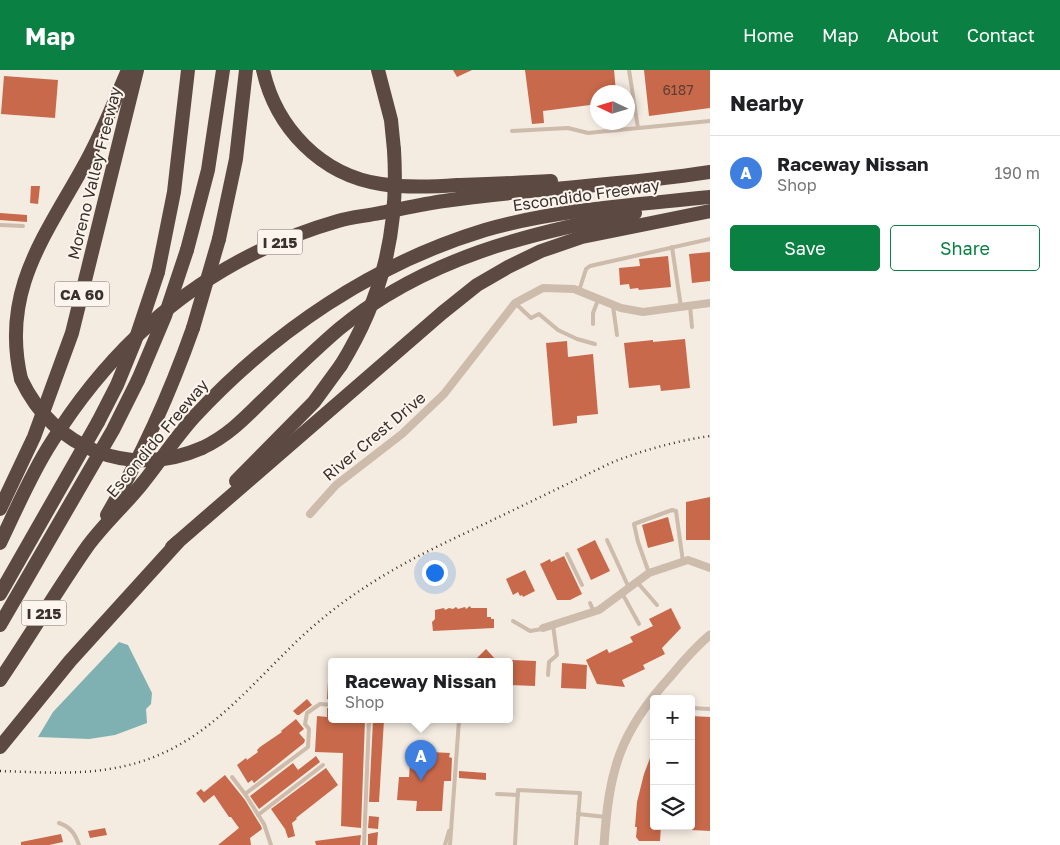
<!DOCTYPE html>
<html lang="en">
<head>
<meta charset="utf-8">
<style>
	:root { --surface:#fff; --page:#f6f6f6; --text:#202124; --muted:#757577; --line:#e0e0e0; --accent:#0b8043 }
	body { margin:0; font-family:"Golos Text",sans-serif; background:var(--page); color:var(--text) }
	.controls { position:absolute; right:15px; bottom:15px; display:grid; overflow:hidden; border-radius:5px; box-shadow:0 2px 8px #0003 }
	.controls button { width:45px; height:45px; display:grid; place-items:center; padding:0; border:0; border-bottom:1px solid var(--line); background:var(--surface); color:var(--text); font:25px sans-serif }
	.compass { position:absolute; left:590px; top:15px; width:45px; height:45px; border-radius:50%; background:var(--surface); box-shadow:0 2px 8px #0003; rotate:274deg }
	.you { position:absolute; left:434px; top:502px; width:18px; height:18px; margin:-12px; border:4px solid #fff; border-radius:50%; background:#1a73e8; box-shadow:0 0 0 8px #1a73e833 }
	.badge { display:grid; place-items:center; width:32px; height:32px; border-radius:50%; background:var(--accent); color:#fff; font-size:16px; font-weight:700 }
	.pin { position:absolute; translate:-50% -41px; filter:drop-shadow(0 1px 2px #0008) }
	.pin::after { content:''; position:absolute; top:26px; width:18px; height:15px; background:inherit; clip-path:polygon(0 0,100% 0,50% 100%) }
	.popup { position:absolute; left:328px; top:588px; width:185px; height:65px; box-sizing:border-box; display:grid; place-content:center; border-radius:5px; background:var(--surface); filter:drop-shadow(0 1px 4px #0005); font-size:16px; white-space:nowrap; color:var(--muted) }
	.popup b { font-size:19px; color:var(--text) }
	.popup::after { content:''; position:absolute; left:50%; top:100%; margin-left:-10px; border:10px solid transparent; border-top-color:var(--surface) }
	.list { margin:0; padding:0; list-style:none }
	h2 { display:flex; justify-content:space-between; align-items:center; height:65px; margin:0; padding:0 20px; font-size:21px }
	h2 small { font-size:16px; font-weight:400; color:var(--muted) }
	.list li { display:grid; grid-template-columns:32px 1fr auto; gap:15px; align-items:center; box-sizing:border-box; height:75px; padding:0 20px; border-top:1px solid var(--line) }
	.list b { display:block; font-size:19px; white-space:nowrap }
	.list p { margin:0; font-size:16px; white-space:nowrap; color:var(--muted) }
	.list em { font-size:16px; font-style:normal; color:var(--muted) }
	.actions { display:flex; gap:10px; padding:15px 20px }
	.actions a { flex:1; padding:11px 0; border:1px solid var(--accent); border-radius:5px; text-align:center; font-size:18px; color:var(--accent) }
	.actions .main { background:var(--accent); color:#fff }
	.icon { flex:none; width:28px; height:28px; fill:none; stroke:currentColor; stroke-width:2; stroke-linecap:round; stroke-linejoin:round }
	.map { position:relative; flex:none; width:710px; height:775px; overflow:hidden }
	header { display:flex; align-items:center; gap:30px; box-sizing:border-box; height:70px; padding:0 25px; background:var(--accent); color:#fff }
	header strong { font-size:24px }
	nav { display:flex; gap:28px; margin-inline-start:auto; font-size:18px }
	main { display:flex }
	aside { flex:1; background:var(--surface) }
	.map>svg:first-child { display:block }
</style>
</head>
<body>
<header>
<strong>Map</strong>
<nav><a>Home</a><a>Map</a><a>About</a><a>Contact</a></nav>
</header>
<main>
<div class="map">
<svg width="710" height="775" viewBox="0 0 710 775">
	<rect width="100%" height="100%" fill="#f4ebe1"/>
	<path fill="#7fb0b2" d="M119,572L128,575L152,623L151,634L146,639L147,653L115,665L89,669L38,667L53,642Z"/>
	<g fill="#c8694b">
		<path d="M453,0H472L457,7Z"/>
		<path d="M525,0H614L616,22H598V34L543,41L544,53L532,54Z"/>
		<path d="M644,0H710V38L649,46Z"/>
		<path d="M4,6L58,10L55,48L1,44Z"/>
		<path d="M31,116H40L38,134L30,133Z"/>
		<path d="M0,143L27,145V152L0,150Z"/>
		<path d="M710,182V211L692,213L689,184Z"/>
		<path d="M668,186L671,217L639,220L638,218L630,219L629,214L620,215L619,198L640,196L639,189Z"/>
		<path d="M685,269L690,318L661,321L660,315L629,318L624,273L653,270V272Z"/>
		<path d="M567,271L568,287L593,284L598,344L577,346V353L553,356L546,273Z"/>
		<path d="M710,427V470H686V432Z"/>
		<path d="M668,447L674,471L648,478L642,455Z"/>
		<path d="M595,470L610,501L591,510L577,479Z"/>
		<path d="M564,486L582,524L570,530H557L540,494L550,489L551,492Z"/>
		<path d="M525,500L535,521L523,527L522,525L520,526L518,522L513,525L506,509Z"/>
		<path d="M470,536L471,538H487V547H491V549H494V558L433,561L432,552L435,549V540L444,538L445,540L449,538L453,539L456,537L458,539L465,537L466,539Z"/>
		<path d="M671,538L681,558L662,578L665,584L643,595L645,599L622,610L625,617L597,614L586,590L607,579L609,583L633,572L630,567L653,556L649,549Z"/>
		<path d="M486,579L498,592H473Z"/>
		<path d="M512,590L536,591L535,616L510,615V592Z"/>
		<path d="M562,593L587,595L586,619L561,618Z"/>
		<path d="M328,612H332V630L327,629Z"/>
		<path d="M307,629L312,635L299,645H297L293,641Z"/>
		<path d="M327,638L332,639V650H365L361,758L341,756L343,683L315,682L317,646L327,647Z"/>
		<path d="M691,646L710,647V761L691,760Z"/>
		<path d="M296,649L304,659L299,663L305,670L304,673L254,713L252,710L248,713L237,695L246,688L247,690L258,682L257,680L260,677L282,662L281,661Z"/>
		<path d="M373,650H384L379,732H369Z"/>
		<path d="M653,680L654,756H661L660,771H639L636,767L637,757H635L637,732L644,704Z"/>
		<path d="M411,681L450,683L449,687L452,688L451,711H444L442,741H416L417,731L397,730L399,707H409Z"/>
		<path d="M316,686L320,692L259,739L250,726L293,693L298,700Z"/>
		<path d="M326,698L338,715L296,748L297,749L292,753L295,766L288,768L285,759L271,739Z"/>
		<path d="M459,701L486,703V710L459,708Z"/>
		<path d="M225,705L245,730L261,756L262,759L250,768L251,775H218L239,758L231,747H229L214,725L204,733L196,723L201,719L204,722Z"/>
		<path d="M369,746L379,747L378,759L368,758Z"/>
		<path d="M105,758L107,765L90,768L88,761Z"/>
		<path d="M378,762L377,775H368V764Z"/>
		<path d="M61,764L63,772L49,775H21V772Z"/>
		<path d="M361,765L360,775H316L315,771Z"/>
	</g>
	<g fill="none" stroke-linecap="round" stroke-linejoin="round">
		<g stroke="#cdbbac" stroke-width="4">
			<path d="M629,0L638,58"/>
			<path d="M512,61L568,58L588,63L710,51"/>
			<path d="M0,155L23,156"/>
			<path d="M672,177L681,237"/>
			<path d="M579,221L586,199L590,196L710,169"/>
			<path d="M515,233L531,248L539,244L558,260L577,269L595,274"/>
			<path d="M613,236L617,265"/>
			<path d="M690,236L692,257"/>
			<path d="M593,254V243L598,230"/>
			<path d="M607,470L629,518"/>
			<path d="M567,484L582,515"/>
			<path d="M649,503L638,472L634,454L672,440L676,441L683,492"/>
			<path d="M637,512L657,535"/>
			<path d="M622,523L639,554"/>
			<path d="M590,533L594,542"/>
			<path d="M513,551L530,561L542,559"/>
			<path d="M548,605L549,592L557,585L553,555"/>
			<path d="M691,638L710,639"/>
			<path d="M232,707L245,724"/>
			<path d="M497,724L518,725"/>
			<path d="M578,744L606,747"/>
			<path d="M258,745L323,695"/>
			<path d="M59,753C71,757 75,764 79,775"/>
			<path d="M271,775L264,754L245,724L308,677L309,659L305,654L307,643L320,634L332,635"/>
			<path d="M364,775L369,650"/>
			<path d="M445,775L449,761"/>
			<path d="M450,775L459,650"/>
			<path d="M515,775L518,720L580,723L576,775"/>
		</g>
		<g stroke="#cdbbac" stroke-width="8">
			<path d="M310,444L336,415L402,364L444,324L515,233L543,218L574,219L621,238L643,242L710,233"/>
			<path d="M543,558L599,540L649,503L688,490L710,498"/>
		</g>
		<path stroke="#cdbbac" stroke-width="9" d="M604,775C609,701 619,663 670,607C682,593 695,577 710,565"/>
		<g stroke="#5c4a42" stroke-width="14">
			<path d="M263,0C276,58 321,105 381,114C406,118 431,117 457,115C488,114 520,113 551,111"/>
			<path d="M378,0L391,50L394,80"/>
			<path d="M219,169L236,89L246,0"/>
			<path d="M187,180L208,100L223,0"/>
			<path d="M158,202L174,122L188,0"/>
			<path d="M21,309C0,219 47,164 87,90C103,61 115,30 128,0"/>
			<path d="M202,378C226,367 243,350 261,332C287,307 312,282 339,259C425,188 529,163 635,143"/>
			<path d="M236,411L314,332L341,295"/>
			<path d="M0,439L34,367L72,263L137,0"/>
			<path d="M107,445C142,386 170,323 193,258"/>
			<path d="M0,473C16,440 31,404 51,373C119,264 213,187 338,151C351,147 366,146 380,143C401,139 423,134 444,131C532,118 622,116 710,102"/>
			<path d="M172,477L442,243L477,215L508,197L541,181L582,167L710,141"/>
			<path d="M0,524L98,352"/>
			<path d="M0,555L113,360L138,310"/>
			<path d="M0,610C30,566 57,520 87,477C103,455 124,436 141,415C159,393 175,368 194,347C274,261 373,194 485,160C558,139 635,135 710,127"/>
			<path d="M0,677L70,591L178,472"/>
		</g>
		<path stroke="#3b302b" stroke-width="2.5" stroke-dasharray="1 4" stroke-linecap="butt" d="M0,701C36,702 74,705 109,699C195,686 238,628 296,572C318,551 343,531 370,514C404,492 440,475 476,458C522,436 567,414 613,392C644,380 676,371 710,366"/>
		<g stroke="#5c4a42" stroke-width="14">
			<path d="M193,258L219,169"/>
			<path d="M341,295C383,227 399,159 394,80"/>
			<path d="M21,309C54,380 131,409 202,378"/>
			<path d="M138,310L165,246L187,180"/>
			<path d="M98,352L117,315L135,271L158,202"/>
		</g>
	</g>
	<g text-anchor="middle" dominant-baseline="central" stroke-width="4" stroke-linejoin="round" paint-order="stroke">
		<g font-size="14" fill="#5e3e33">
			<text x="678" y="19">6187</text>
		</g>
		<g fill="#fbf5ee" stroke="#756b66" stroke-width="1">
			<rect x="257.5" y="159.5" width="45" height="25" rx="4"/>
			<rect x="54.5" y="211.5" width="55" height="25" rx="4"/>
			<rect x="21.5" y="530.5" width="45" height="25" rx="4"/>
		</g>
		<g font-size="15" font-weight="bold" fill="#3b302b">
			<text x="280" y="172">I 215</text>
			<text x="82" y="224">CA 60</text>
			<text x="44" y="543">I 215</text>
		</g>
		<g font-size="16" fill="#3b302b" stroke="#fbf5ee">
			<text transform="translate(94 103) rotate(-76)">Moreno Valley Freeway</text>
			<text transform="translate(586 125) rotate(-8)">Escondido Freeway</text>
			<text transform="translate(374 366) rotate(-40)">River Crest Drive</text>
			<text transform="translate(157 368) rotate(-50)">Escondido Freeway</text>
		</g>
	</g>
</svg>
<div class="controls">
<button>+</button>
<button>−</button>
<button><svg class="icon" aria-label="layers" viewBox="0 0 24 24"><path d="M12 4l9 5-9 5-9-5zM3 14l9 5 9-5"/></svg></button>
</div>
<svg class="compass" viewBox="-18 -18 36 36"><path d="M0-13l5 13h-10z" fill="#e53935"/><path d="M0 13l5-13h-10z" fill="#757577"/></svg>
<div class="you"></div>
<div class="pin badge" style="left:421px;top:711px;background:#3f7fe0">A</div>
<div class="popup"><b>Raceway Nissan</b>Shop</div>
</div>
<aside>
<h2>Nearby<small></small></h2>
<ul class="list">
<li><span class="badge" style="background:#3f7fe0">A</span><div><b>Raceway Nissan</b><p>Shop</p></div><em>190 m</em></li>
</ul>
<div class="actions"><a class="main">Save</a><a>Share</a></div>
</aside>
</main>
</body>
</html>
